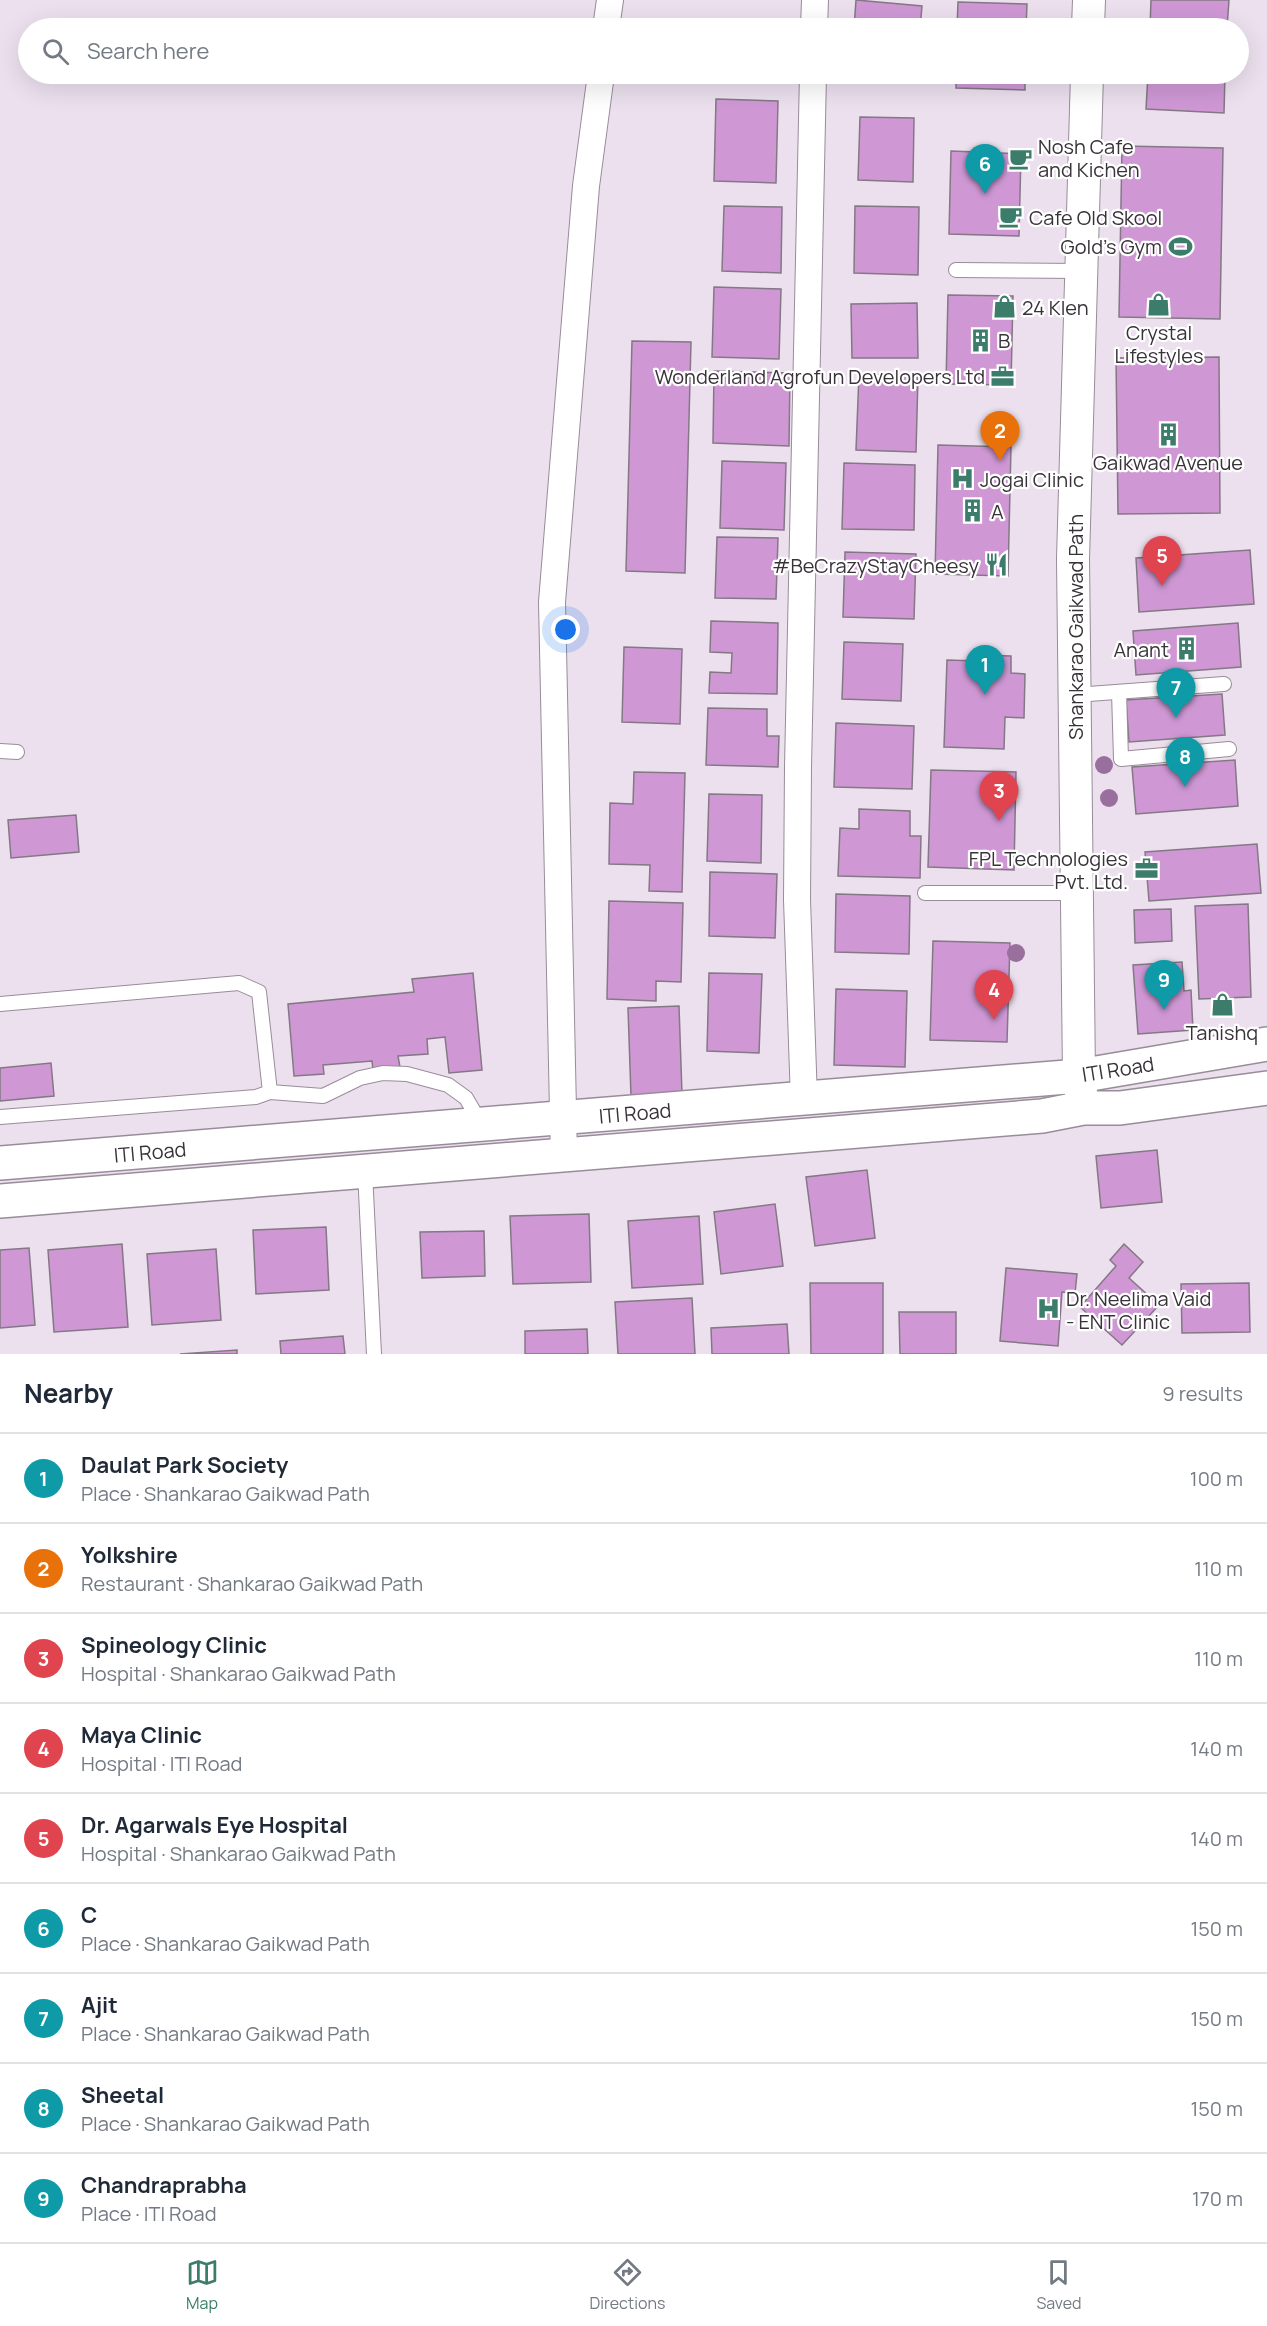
<!DOCTYPE html>
<html lang="en">
<head>
<meta charset="utf-8">
<style>
	:root { --surface:#fff; --page:#f2f2f3; --text:#1f2937; --muted:#747a83; --line:#e0e1e3; --accent:#3c7c6a }
	body { margin:0; font-family:Manrope,sans-serif; background:var(--page); color:var(--text) }
	.you { position:absolute; left:566px; top:630px; width:21px; height:21px; margin:-15px; border:4px solid #fff; border-radius:50%; background:#1a73e8; box-shadow:0 0 0 9px #1a73e833 }
	.badge { display:grid; place-items:center; width:39px; height:39px; border-radius:50%; background:var(--accent); color:#fff; font-size:20px; font-weight:700 }
	.pin { position:absolute; translate:-50% -50px; filter:drop-shadow(0 2px 3px #0008) }
	.pin::after { content:''; position:absolute; top:32px; width:21px; height:18px; background:inherit; clip-path:polygon(0 0,100% 0,50% 100%) }
	.list { margin:0; padding:0; list-style:none }
	h2 { display:flex; justify-content:space-between; align-items:center; height:78px; margin:0; padding:0 24px; font-size:26px }
	h2 small { font-size:20px; font-weight:400; color:var(--muted) }
	.list li { display:grid; grid-template-columns:39px 1fr auto; gap:18px; align-items:center; box-sizing:border-box; height:90px; padding:0 24px; border-top:2px solid var(--line) }
	.list b { display:block; font-size:22px; white-space:nowrap }
	.list p { margin:0; font-size:20px; white-space:nowrap; color:var(--muted) }
	.list em { font-size:20px; font-style:normal; color:var(--muted) }
	.icon { flex:none; width:33px; height:33px; fill:none; stroke:currentColor; stroke-width:2; stroke-linecap:round; stroke-linejoin:round }
	.map { position:relative; flex:none; width:1267px; height:1354px; overflow:hidden }
	.search { position:absolute; background:var(--surface); box-shadow:0 6px 24px #0002; left:18px; right:18px; top:18px; height:66px; display:flex; align-items:center; gap:15px; box-sizing:border-box; padding:0 21px; border-radius:33px; color:var(--muted); font-size:22px }
	.sheet { height:888px; background:var(--surface) }
	nav { display:flex; justify-content:space-around; align-items:center; box-sizing:border-box; height:84px; border-top:2px solid var(--line); background:var(--surface); font-size:16px; color:var(--muted) }
	nav a { display:grid; justify-items:center; gap:3px }
	nav .on { color:var(--accent) }
	.map>svg:first-child { display:block }
</style>
</head>
<body>
<div class="map">
<svg width="1267" height="1354" viewBox="0 0 1267 1354">
	<rect width="100%" height="100%" fill="#ece0ee"/>
	<g fill="#cf98d5" stroke="#837884" stroke-width="1.5">
		<path d="M856,0L922,6L920,28H854Z"/>
		<path d="M1151,0H1229L1227,28H1150Z"/>
		<path d="M958,2L1027,4L1026,28H957Z"/>
		<path d="M751,20H792V28H747Z"/>
		<path d="M721,74H791V83H720Z"/>
		<path d="M956,74H1025V90L956,88Z"/>
		<path d="M1148,74H1225L1224,113L1146,109Z"/>
		<path d="M716,99L778,101L776,183L714,181Z"/>
		<path d="M860,117L914,118L913,182L858,180Z"/>
		<path d="M1122,146L1223,148L1220,319L1119,317Z"/>
		<path d="M951,151L1021,154L1019,236L949,234Z"/>
		<path d="M724,206L782,207L781,273L722,271Z"/>
		<path d="M855,206L919,207L918,275L854,273Z"/>
		<path d="M714,287L781,289L779,359L712,357Z"/>
		<path d="M948,295L1013,296L1011,385L946,384Z"/>
		<path d="M917,303L918,358H852L851,304Z"/>
		<path d="M632,341L691,342L685,573L626,571Z"/>
		<path d="M1219,357L1220,513L1118,514L1116,358Z"/>
		<path d="M714,371L790,373L789,446L713,443Z"/>
		<path d="M859,374L918,376L916,452L856,450Z"/>
		<path d="M938,445L1011,447L1008,576L935,574Z"/>
		<path d="M722,461L786,463L784,530L720,528Z"/>
		<path d="M844,463L915,465L914,530L842,529Z"/>
		<path d="M717,537L778,538L776,599L715,598Z"/>
		<path d="M1250,550L1254,604L1139,612L1136,558Z"/>
		<path d="M845,552L916,554L914,619L843,617Z"/>
		<path d="M711,621L778,623L777,694L709,693L710,672L731,673L732,653L710,652Z"/>
		<path d="M1238,623L1241,667L1136,675L1133,631Z"/>
		<path d="M844,642L903,644L901,701L842,699Z"/>
		<path d="M624,647L682,649L680,724L622,722Z"/>
		<path d="M978,655L1011,656V673L1025,674L1024,718L1005,717L1004,749L944,747L947,660L978,661Z"/>
		<path d="M1222,694L1225,735L1129,742L1126,700Z"/>
		<path d="M708,708L767,709V736H779L778,767L706,765Z"/>
		<path d="M836,723L914,726L912,789L834,787Z"/>
		<path d="M1235,760L1238,806L1136,814L1132,767Z"/>
		<path d="M931,770L1016,772L1014,870L928,867Z"/>
		<path d="M634,772L685,773L682,892L649,891L650,865L609,864L610,803L633,804Z"/>
		<path d="M709,794L762,795L761,863L707,861Z"/>
		<path d="M859,809L910,811V836H921L920,878L838,876L840,828L859,829Z"/>
		<path d="M76,815L79,852L11,858L8,820Z"/>
		<path d="M1257,844L1261,893L1149,901L1145,852Z"/>
		<path d="M710,872L777,874L775,938L709,936Z"/>
		<path d="M836,894L910,896L909,954L835,952Z"/>
		<path d="M609,901L683,903L681,982L656,981V1001L607,999Z"/>
		<path d="M1248,904L1251,997L1199,999L1195,906Z"/>
		<path d="M1171,909L1172,941L1135,943L1134,910Z"/>
		<path d="M933,941L1010,943L1007,1042L930,1040Z"/>
		<path d="M1182,962L1184,991L1191,990L1193,1030L1138,1034L1133,965Z"/>
		<path d="M473,973L482,1070L449,1073L445,1037L427,1039L428,1054L398,1056L400,1067L373,1070L372,1061L323,1065L324,1074L294,1076L288,1004L414,992L412,979Z"/>
		<path d="M709,973L762,974L759,1053L707,1051Z"/>
		<path d="M836,989L907,991L905,1067L834,1065Z"/>
		<path d="M679,1006L682,1094L631,1096L628,1008Z"/>
		<path d="M51,1063L54,1096L0,1101V1068Z"/>
		<path d="M1157,1150L1162,1202L1101,1208L1096,1156Z"/>
		<path d="M867,1170L875,1238L815,1246L806,1177Z"/>
		<path d="M775,1204L783,1266L721,1274L714,1212Z"/>
		<path d="M589,1214L591,1282L513,1284L510,1216Z"/>
		<path d="M699,1216L703,1284L632,1288L628,1221Z"/>
		<path d="M326,1227L329,1290L256,1294L253,1230Z"/>
		<path d="M484,1231L485,1276L422,1278L420,1232Z"/>
		<path d="M122,1244L128,1327L54,1332L48,1250Z"/>
		<path d="M1124,1244L1143,1262L1129,1278L1159,1305L1122,1345L1080,1307L1116,1266L1110,1260Z"/>
		<path d="M29,1248L35,1325L0,1328V1250Z"/>
		<path d="M216,1249L221,1320L152,1325L147,1254Z"/>
		<path d="M1006,1268L1077,1274L1075,1293L1062,1292L1058,1346L1000,1341Z"/>
		<path d="M810,1283H883V1354H811Z"/>
		<path d="M1249,1283L1250,1332L1182,1333L1181,1284Z"/>
		<path d="M692,1298L695,1354H618L615,1302Z"/>
		<path d="M899,1312H956V1354H900Z"/>
		<path d="M787,1324L789,1354H712L711,1328Z"/>
		<path d="M587,1329L588,1354H525V1331Z"/>
		<path d="M343,1336L345,1354H281L280,1341Z"/>
		<path d="M237,1350V1354H180Z"/>
	</g>
	<g fill="none" stroke-linecap="round" stroke-linejoin="round">
		<defs>
			<g id="service">
				<path d="M956,270L1081,271"/>
				<path d="M1119,692L1121,759L1229,749"/>
				<path d="M1075,695L1224,684"/>
				<path d="M0,751L17,752"/>
				<path d="M925,893H1078"/>
				<path d="M0,1004L239,983L259,992L270,1092L323,1096L360,1078L383,1073L407,1074L448,1085L466,1098L480,1122"/>
				<path d="M0,1117L256,1097L270,1092"/>
				<path d="M365,1172L374,1354"/>
			</g>
			<g id="minor">
				<path d="M606,28L610,0"/>
				<path d="M814,28L815,0"/>
				<path d="M804,1100L797,900L798,767L813,74"/>
				<path d="M564,1157L552,602L586,186L601,74"/>
			</g>
			<g id="tertiary">
				<path d="M1088,28L1089,0"/>
				<path d="M1082,1101L1079,1076L1073,559L1087,74"/>
			</g>
			<g id="secondary">
				<path d="M0,1163L1079,1076L1267,1044"/>
				<path d="M0,1201L1042,1116L1083,1108H1120L1267,1088"/>
			</g>
		</defs>
		<use href="#service" stroke="#988c99" stroke-width="16"/>
		<use href="#minor" stroke="#988c99" stroke-width="28"/>
		<use href="#tertiary" stroke="#988c99" stroke-width="34"/>
		<use href="#secondary" stroke="#988c99" stroke-width="36"/>
		<use href="#service" stroke="#fff" stroke-width="14"/>
		<use href="#minor" stroke="#fff" stroke-width="26"/>
		<use href="#tertiary" stroke="#fff" stroke-width="32"/>
		<use href="#secondary" stroke="#fff" stroke-width="33"/>
	</g>
	<g fill="#996f9e">
		<circle cx="1104" cy="765" r="9"/>
		<circle cx="1109" cy="798" r="9"/>
		<circle cx="1016" cy="953" r="9"/>
	</g>
	<defs>
		<symbol id="cafe-bare" viewBox="-9 -9 18 18"><path d="M-5.5-4.5H6V0H3Q3 3.5 0 3.5H-2.5Q-5.5 3.5-5.5 0ZM3-3.2v2h1.7v-2ZM-6 4.5H4V6H-6Z" fill="#3c7c6a" stroke="#fff" stroke-width="2.5" paint-order="stroke"/></symbol>
		<symbol id="stadium-bare" viewBox="-9 -9 18 18"><path d="M0-5a6.5 5 0 1 0 0 10a6.5 5 0 1 0 0-10ZM-3.5-1.8h7v3.6h-7Z" fill="#3c7c6a" stroke="#fff" stroke-width="2.5" paint-order="stroke"/></symbol>
		<symbol id="shop-bare" viewBox="-9 -9 18 18"><path d="M-5-2.5h2.3a2.7 3.5 0 0 1 5.4 0H5L5.5 6h-11ZM-1.5-2.5h3a1.5 2.3 0 0 0-3 0Z" fill="#3c7c6a" stroke="#fff" stroke-width="2.5" paint-order="stroke"/></symbol>
		<symbol id="building-bare" viewBox="-9 -9 18 18"><path d="M-4-6H4V6H1V3H-1V6H-4ZM-2.5-4.3h1.7v1.8h-1.7ZM.8-4.3h1.7v1.8H.8ZM-2.5-1h1.7V.8h-1.7ZM.8-1h1.7V.8H.8Z" fill="#3c7c6a" stroke="#fff" stroke-width="2.5" paint-order="stroke"/></symbol>
		<symbol id="office-bare" viewBox="-9 -9 18 18"><path d="M-6-3h4V-5.5h4V-3h4V5H-6ZM-1-4.5V-3h2v-1.5ZM-6 0V1H6V0Z" fill="#3c7c6a" stroke="#fff" stroke-width="2.5" paint-order="stroke"/></symbol>
		<symbol id="hospital-bare" viewBox="-9 -9 18 18"><path d="M-5-5h3v3.5h4V-5h3V5h-3V1.5h-4V5h-3Z" fill="#3c7c6a" stroke="#fff" stroke-width="2.5" paint-order="stroke"/></symbol>
		<symbol id="restaurant-bare" viewBox="-9 -9 18 18"><path d="M-5-6h1v4h1v-4h1v4h1v-4h1v5L-1.5 .5V6h-2V.5L-5-1ZM5-6V6H3V1.5H1.5Q1.5-4 5-6Z" fill="#3c7c6a" stroke="#fff" stroke-width="2.5" paint-order="stroke"/></symbol>
	</defs>
	<g fill-rule="evenodd">
		<use href="#cafe-bare" x="1004" y="142" width="33" height="33"/>
		<use href="#cafe-bare" x="994" y="200" width="33" height="33"/>
		<use href="#stadium-bare" x="1164" y="230" width="33" height="33"/>
		<use href="#shop-bare" x="1142" y="288" width="33" height="33"/>
		<use href="#shop-bare" x="988" y="290" width="33" height="33"/>
		<use href="#building-bare" x="964" y="324" width="33" height="33"/>
		<use href="#office-bare" x="986" y="360" width="33" height="33"/>
		<use href="#building-bare" x="1152" y="418" width="33" height="33"/>
		<use href="#hospital-bare" x="946" y="462" width="33" height="33"/>
		<use href="#building-bare" x="956" y="494" width="33" height="33"/>
		<use href="#restaurant-bare" x="980" y="548" width="33" height="33"/>
		<use href="#building-bare" x="1170" y="632" width="33" height="33"/>
		<use href="#office-bare" x="1130" y="852" width="33" height="33"/>
		<use href="#shop-bare" x="1206" y="988" width="33" height="33"/>
		<use href="#hospital-bare" x="1032" y="1292" width="33" height="33"/>
	</g>
	<g text-anchor="middle" dominant-baseline="central" stroke-width="4.5" stroke-linejoin="round" paint-order="stroke">
		<g font-size="20" fill="#383338" stroke="#fff" text-anchor="start">
			<text x="1038" y="146">Nosh Cafe<tspan x="1038" dy="23">and Kichen</tspan></text>
			<text x="1029" y="217">Cafe Old Skool</text>
			<text x="1162" y="246" text-anchor="end">Gold's Gym</text>
			<text x="1022" y="307">24 Klen</text>
			<text x="1159" y="332" text-anchor="middle">Crystal<tspan x="1159" dy="23">Lifestyles</tspan></text>
			<text x="998" y="340">B</text>
			<text x="985" y="376" text-anchor="end">Wonderland Agrofun Developers Ltd</text>
			<text x="1168" y="462" text-anchor="middle">Gaikwad Avenue</text>
			<text x="980" y="479">Jogai Clinic</text>
			<text x="991" y="511">A</text>
			<text x="979" y="565" text-anchor="end">#BeCrazyStayCheesy</text>
			<text x="1169" y="649" text-anchor="end">Anant</text>
			<text x="1128" y="858" text-anchor="end">FPL Technologies<tspan x="1128" dy="23">Pvt. Ltd.</tspan></text>
			<text x="1222" y="1032" text-anchor="middle">Tanishq</text>
			<text x="1066" y="1298">Dr. Neelima Vaid<tspan x="1066" dy="23">- ENT Clinic</tspan></text>
		</g>
		<g font-size="20" fill="#383338" stroke="#fff">
			<text transform="translate(1075 627) rotate(-90)">Shankarao Gaikwad Path</text>
			<text transform="translate(1118 1069) rotate(-9)">ITI Road</text>
			<text transform="translate(635 1113) rotate(-5)">ITI Road</text>
			<text transform="translate(150 1152) rotate(-5)">ITI Road</text>
		</g>
	</g>
</svg>
<div class="you"></div>
<div class="pin badge" style="left:985px;top:695px;background:#0f9aa8">1</div>
<div class="pin badge" style="left:1000px;top:461px;background:#e8710a">2</div>
<div class="pin badge" style="left:999px;top:821px;background:#e0444e">3</div>
<div class="pin badge" style="left:994px;top:1020px;background:#e0444e">4</div>
<div class="pin badge" style="left:1162px;top:586px;background:#e0444e">5</div>
<div class="pin badge" style="left:985px;top:194px;background:#0f9aa8">6</div>
<div class="pin badge" style="left:1176px;top:718px;background:#0f9aa8">7</div>
<div class="pin badge" style="left:1185px;top:787px;background:#0f9aa8">8</div>
<div class="pin badge" style="left:1164px;top:1010px;background:#0f9aa8">9</div>
<div class="search"><svg class="icon" aria-label="search" viewBox="0 0 24 24"><circle cx="10" cy="10" r="6"/><path d="M15 15l6 6"/></svg>Search here</div>
</div>
<section class="sheet">
<h2>Nearby<small>9 results</small></h2>
<ul class="list">
<li><span class="badge" style="background:#0f9aa8">1</span><div><b>Daulat Park Society</b><p>Place · Shankarao Gaikwad Path</p></div><em>100 m</em></li>
<li><span class="badge" style="background:#e8710a">2</span><div><b>Yolkshire</b><p>Restaurant · Shankarao Gaikwad Path</p></div><em>110 m</em></li>
<li><span class="badge" style="background:#e0444e">3</span><div><b>Spineology Clinic</b><p>Hospital · Shankarao Gaikwad Path</p></div><em>110 m</em></li>
<li><span class="badge" style="background:#e0444e">4</span><div><b>Maya Clinic</b><p>Hospital · ITI Road</p></div><em>140 m</em></li>
<li><span class="badge" style="background:#e0444e">5</span><div><b>Dr. Agarwals Eye Hospital</b><p>Hospital · Shankarao Gaikwad Path</p></div><em>140 m</em></li>
<li><span class="badge" style="background:#0f9aa8">6</span><div><b>C</b><p>Place · Shankarao Gaikwad Path</p></div><em>150 m</em></li>
<li><span class="badge" style="background:#0f9aa8">7</span><div><b>Ajit</b><p>Place · Shankarao Gaikwad Path</p></div><em>150 m</em></li>
<li><span class="badge" style="background:#0f9aa8">8</span><div><b>Sheetal</b><p>Place · Shankarao Gaikwad Path</p></div><em>150 m</em></li>
<li><span class="badge" style="background:#0f9aa8">9</span><div><b>Chandraprabha</b><p>Place · ITI Road</p></div><em>170 m</em></li>
</ul>
</section>
<nav>
<a class="on"><svg class="icon" aria-label="map" viewBox="0 0 24 24"><path d="M3 6l6-2 6 2 6-2v14l-6 2-6-2-6 2zM9 4v14M15 6v14"/></svg>Map</a>
<a><svg class="icon" aria-label="directions" viewBox="0 0 24 24"><path d="M12 3l9 9-9 9-9-9zM9 14v-3h6M13 9l2 2-2 2"/></svg>Directions</a>
<a><svg class="icon" aria-label="saved" viewBox="0 0 24 24"><path d="M7 4h10v16l-5-4-5 4z"/></svg>Saved</a>
</nav>
</body>
</html>
